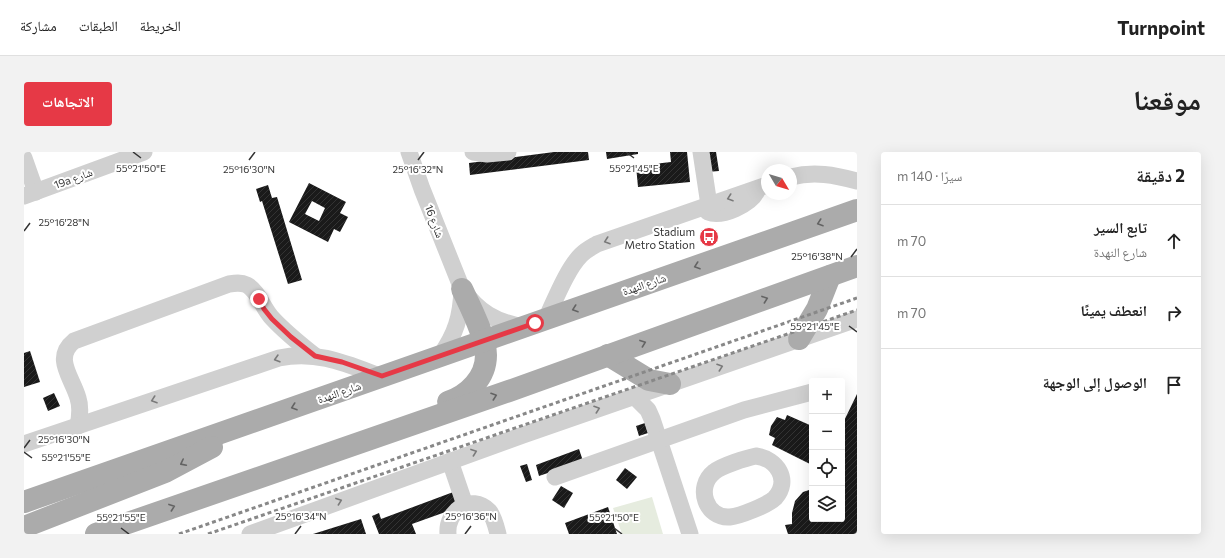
<!DOCTYPE html>
<html lang="ar">
<head>
<meta charset="utf-8">
<style>
	:root { --surface:#fff; --page:#f2f2f2; --text:#222; --muted:#767676; --line:#e0e0e0; --accent:#e63946 }
	body { margin:0; font-family:Commissioner,"Noto Naskh Arabic",sans-serif; background:var(--page); color:var(--text); direction:rtl }
	.controls { position:absolute; right:12px; bottom:12px; display:grid; overflow:hidden; border-radius:4px; box-shadow:0 4px 16px #0002 }
	.controls button { width:36px; height:36px; display:grid; place-items:center; padding:0; border:0; border-bottom:1px solid var(--line); background:var(--surface); color:var(--text); font:20px sans-serif }
	.compass { position:absolute; left:737px; top:12px; width:36px; height:36px; border-radius:50%; background:var(--surface); box-shadow:0 4px 16px #0002; rotate:128deg }
	.stop { position:absolute; width:12px; height:12px; margin:-9px; border:3px solid #e63946; border-radius:50%; background:#fff }
	.stop.end { background:#e63946; border-color:#fff; box-shadow:0 1px 4px #0008 }
	.list { margin:0; padding:0; list-style:none }
	h2 { display:flex; justify-content:space-between; align-items:center; height:52px; margin:0; padding:0 16px; font-size:17px }
	h2 small { font-size:13px; font-weight:400; color:var(--muted) }
	.list li { display:grid; grid-template-columns:26px 1fr auto; gap:12px; align-items:center; box-sizing:border-box; height:72px; padding:0 16px; border-top:1px solid var(--line) }
	.list b { display:block; font-size:15px; white-space:nowrap }
	.list p { margin:0; font-size:13px; white-space:nowrap; color:var(--muted) }
	.list em { font-size:13px; font-style:normal; color:var(--muted) }
	.icon { flex:none; width:22px; height:22px; fill:none; stroke:currentColor; stroke-width:2; stroke-linecap:round; stroke-linejoin:round }
	.map { position:relative; flex:none; width:833px; height:382px; overflow:hidden; direction:ltr; border-radius:4px }
	header { display:flex; align-items:center; gap:24px; box-sizing:border-box; height:56px; padding:0 20px; background:var(--surface); border-bottom:1px solid var(--line) }
	header strong { font-size:19px }
	nav { display:flex; gap:22px; margin-inline-start:auto; font-size:14px }
	.intro { display:flex; align-items:center; justify-content:space-between; box-sizing:border-box; height:96px; padding:0 24px }
	h1 { margin:0; font-size:28px }
	.button { padding:10px 18px; border-radius:4px; background:var(--accent); color:#fff; font-size:14px; font-weight:700 }
	main { display:flex; gap:24px; padding:0 24px }
	aside { flex:1; background:var(--surface); border-radius:4px; box-shadow:0 4px 16px #0002 }
	.map>svg:first-child { display:block }
</style>
</head>
<body>
<header>
<strong>Turnpoint</strong>
<nav><a>الخريطة</a><a>الطبقات</a><a>مشاركة</a></nav>
</header>
<div class="intro"><h1>موقعنا</h1><a class="button">الاتجاهات</a></div>
<main>
<aside>
<h2>2 دقيقة<small>سيرًا · 140 m</small></h2>
<ul class="list">
<li><svg class="icon" aria-label="ahead" viewBox="0 0 24 24"><path d="M12 20V5M6 11l6-6 6 6"/></svg><div><b>تابع السير</b><p>شارع النهدة</p></div><em>70 m</em></li>
<li><svg class="icon" aria-label="right" viewBox="0 0 24 24"><path d="M7 20v-9h11M14 6l5 5-5 5"/></svg><div><b>انعطف يمينًا</b></div><em>70 m</em></li>
<li><svg class="icon" aria-label="arrive" viewBox="0 0 24 24"><path d="M6 21V4h12l-3 4 3 4H6"/></svg><div><b>الوصول إلى الوجهة</b></div></li>
</ul>
</aside>
<div class="map">
<svg width="833" height="382" viewBox="0 0 833 382">
	<defs>
		<pattern id="building-hatch" width="6" height="6" patternUnits="userSpaceOnUse"><rect width="6" height="6" fill="#1a1a1a"/><path d="M-1 1l2-2M0 6l6-6M5 7l2-2" fill="none" stroke="#333"/></pattern>
	</defs>
	<rect width="100%" height="100%" fill="#fff"/>
	<path fill="#e6ecdf" d="M628,345L639,382H598L589,356Z"/>
	<g fill="url(#building-hatch)" fill-rule="evenodd">
		<path d="M530,0H564L565,8L446,23L445,11Z"/>
		<path d="M582,0H614V2L583,7Z"/>
		<path d="M646,0H663L666,30L614,35L612,14L647,10Z"/>
		<path d="M680,0H692L695,19L683,20Z"/>
		<path d="M285,31L322,50L316,61L324,65L316,80L310,77L304,90L265,70ZM288,49L301,56L295,69L281,62Z"/>
		<path d="M244,33L248,46L253,45L278,128L264,132L238,49L236,50L232,37Z"/>
		<path d="M6,199L16,230L0,235V201Z"/>
		<path d="M30,241L36,254L24,259L19,246Z"/>
		<path d="M833,242V382H764L761,373L768,372V361L771,349L779,340L788,337V367H818V273Z"/>
		<path d="M763,263L788,274V313L748,293L751,286L745,283L747,274L753,265L761,268Z"/>
		<path d="M621,271L624,281L615,284L612,274Z"/>
		<path d="M555,297L559,309L515,324L512,313Z"/>
		<path d="M503,312L508,328L502,330L496,314Z"/>
		<path d="M601,316L613,325L603,337L592,328Z"/>
		<path d="M537,334L549,341L540,356L528,348Z"/>
		<path d="M432,339L436,351L427,358L388,372L392,382H355L348,364L355,361L357,367Z"/>
		<path d="M584,355L593,382H545L541,371Z"/>
		<path d="M337,367L342,382H289Z"/>
	</g>
	<g fill="none" stroke-linecap="round" stroke-linejoin="round">
		<g stroke="#d0d0d0" stroke-width="17">
			<path d="M385,0L398,37L438,137C455,160 471,170 500,175"/>
			<path d="M449,0L463,2L484,0"/>
			<path d="M677,0L685,53"/>
			<path d="M0,6L12,40"/>
			<path d="M767,25C790,19 811,23 833,29"/>
			<path d="M0,44L120,0"/>
			<path d="M684,60C698,66 727,52 733,39"/>
			<path d="M522,167C531,148 543,117 557,103C562,98 568,95 573,92L743,33"/>
			<path d="M416,204C432,182 437,164 438,137"/>
			<path d="M611,245L624,258L628,267L666,382"/>
			<path d="M54,274C56,264 57,255 54,246C48,225 29,206 50,189L205,132C211,131 217,130 223,133C235,140 239,157 249,167C262,181 276,192 291,204"/>
			<path d="M0,292L255,206C293,198 323,212 358,225"/>
			<path d="M732,304C753,307 767,328 751,346C744,353 716,364 706,365C682,367 671,335 690,320C697,314 722,306 732,304Z"/>
			<path d="M426,309L441,353"/>
			<path d="M531,325L720,258L788,240"/>
			<path d="M226,382L499,283L833,167"/>
			<path d="M424,382C422,359 447,341 465,359C470,365 472,374 474,382"/>
		</g>
		<g stroke="#ababab" stroke-width="22">
			<path d="M775,187L793,157L806,124"/>
			<path d="M584,203L625,228L646,232"/>
			<path d="M424,250C444,243 462,226 462,203C462,185 446,154 438,137"/>
			<path d="M0,350L833,58"/>
			<path d="M0,375L141,320L188,295"/>
			<path d="M72,382L485,239L833,114"/>
		</g>
		<g stroke="#888" stroke-width="3" stroke-dasharray="4 3" stroke-linecap="butt">
			<path d="M155,382L833,146"/>
			<path d="M184,382L833,158"/>
		</g>
	</g>
	<defs><path id="oneway-chevron" d="M-2-3.5L2.5 0L-2 3.5" fill="none" stroke-width="1.6" stroke-linecap="round" stroke-linejoin="round"/></defs>
	<g stroke="#7a7a7a">
		<use href="#oneway-chevron" transform="translate(706 46) rotate(161)"/>
		<use href="#oneway-chevron" transform="translate(583 89) rotate(161)"/>
		<use href="#oneway-chevron" transform="translate(253 207) rotate(164)"/>
		<use href="#oneway-chevron" transform="translate(696 215) rotate(-19)"/>
		<use href="#oneway-chevron" transform="translate(130 248) rotate(161)"/>
		<use href="#oneway-chevron" transform="translate(573 257) rotate(-19)"/>
		<use href="#oneway-chevron" transform="translate(450 300) rotate(-20)"/>
		<use href="#oneway-chevron" transform="translate(315 349) rotate(-20)"/>
	</g>
	<g stroke="#636363">
		<use href="#oneway-chevron" transform="translate(796 71) rotate(161)"/>
		<use href="#oneway-chevron" transform="translate(673 114) rotate(161)"/>
		<use href="#oneway-chevron" transform="translate(741 147) rotate(-20)"/>
		<use href="#oneway-chevron" transform="translate(551 157) rotate(161)"/>
		<use href="#oneway-chevron" transform="translate(619 191) rotate(-20)"/>
		<use href="#oneway-chevron" transform="translate(470 244) rotate(-19)"/>
		<use href="#oneway-chevron" transform="translate(270 255) rotate(161)"/>
		<use href="#oneway-chevron" transform="translate(159 311) rotate(153)"/>
		<use href="#oneway-chevron" transform="translate(148 355) rotate(-20)"/>
	</g>
	<g fill="none" stroke-linecap="round" stroke-linejoin="round">
		<path stroke="#e63946" stroke-width="5" d="M235,147L240,157L248,167L267,185L291,204L318,210L358,224L511,171"/>
	</g>
	<path fill="none" stroke="#333" stroke-width="1.5" d="M109,0L117,6M602,0L610,6M225,8L231,0M394,8L400,0M0,79L6,71M827,105L833,97M825,174L833,180M0,296L6,288M0,300L8,306M97,376L105,382M590,376L598,382M271,382L277,374M441,382L447,374"/>
	<defs>
		<symbol id="bus-disc" viewBox="-11 -11 22 22"><circle r="9.5" fill="#e63946" stroke="#fff"/><path d="M-5-6H5V4H4V6H2V4H-2V6H-4V4H-5ZM-3.5-4V0h7V-4ZM-3.5 1.2v1.5H-2V1.2ZM2 1.2v1.5H3.5V1.2Z" fill="#fff"/></symbol>
	</defs>
	<g fill-rule="evenodd">
		<use href="#bus-disc" x="674" y="74" width="22" height="22"/>
	</g>
	<g text-anchor="middle" dominant-baseline="central" stroke-width="4" stroke-linejoin="round" paint-order="stroke">
		<g font-size="11" fill="#333" stroke="#fff">
			<text transform="translate(49 26) rotate(-20)">19a شارع</text>
			<text transform="translate(411 69) rotate(69)">شارع 16</text>
			<text transform="translate(620 132) rotate(-19)">شارع النهدة</text>
			<text transform="translate(315 240) rotate(-19)">شارع النهدة</text>
		</g>
		<g font-size="11" fill="#333" stroke="#fff" text-anchor="end">
			<text x="671" y="79">Stadium<tspan x="671" dy="13">Metro Station</tspan></text>
		</g>
	</g>
	<g font-size="10" text-anchor="middle" fill="#333" stroke="#fff" stroke-width="4" stroke-linejoin="round" paint-order="stroke">
		<text x="117" y="20">55°21'50"E</text>
		<text x="610" y="20">55°21'45"E</text>
		<text x="394" y="21">25°16'32"N</text>
		<text x="225" y="21">25°16'30"N</text>
		<text x="40" y="74">25°16'28"N</text>
		<text x="793" y="108">25°16'38"N</text>
		<text x="791" y="178">55°21'45"E</text>
		<text x="40" y="291">25°16'30"N</text>
		<text x="42" y="309">55°21'55"E</text>
		<text x="277" y="368">25°16'34"N</text>
		<text x="447" y="368">25°16'36"N</text>
		<text x="97" y="369">55°21'55"E</text>
		<text x="590" y="369">55°21'50"E</text>
	</g>
</svg>
<div class="controls">
<button>+</button>
<button>−</button>
<button><svg class="icon" aria-label="locate" viewBox="0 0 24 24"><circle cx="12" cy="12" r="6"/><path d="M12 2v4M12 18v4M2 12h4M18 12h4"/></svg></button>
<button><svg class="icon" aria-label="layers" viewBox="0 0 24 24"><path d="M12 4l9 5-9 5-9-5zM3 14l9 5 9-5"/></svg></button>
</div>
<svg class="compass" viewBox="-18 -18 36 36"><path d="M0-13l5 13h-10z" fill="#e53935"/><path d="M0 13l5-13h-10z" fill="#767676"/></svg>
<div class="stop" style="left:511px;top:171px"></div>
<div class="stop end" style="left:235px;top:147px"></div>
</div>
</main>
</body>
</html>
